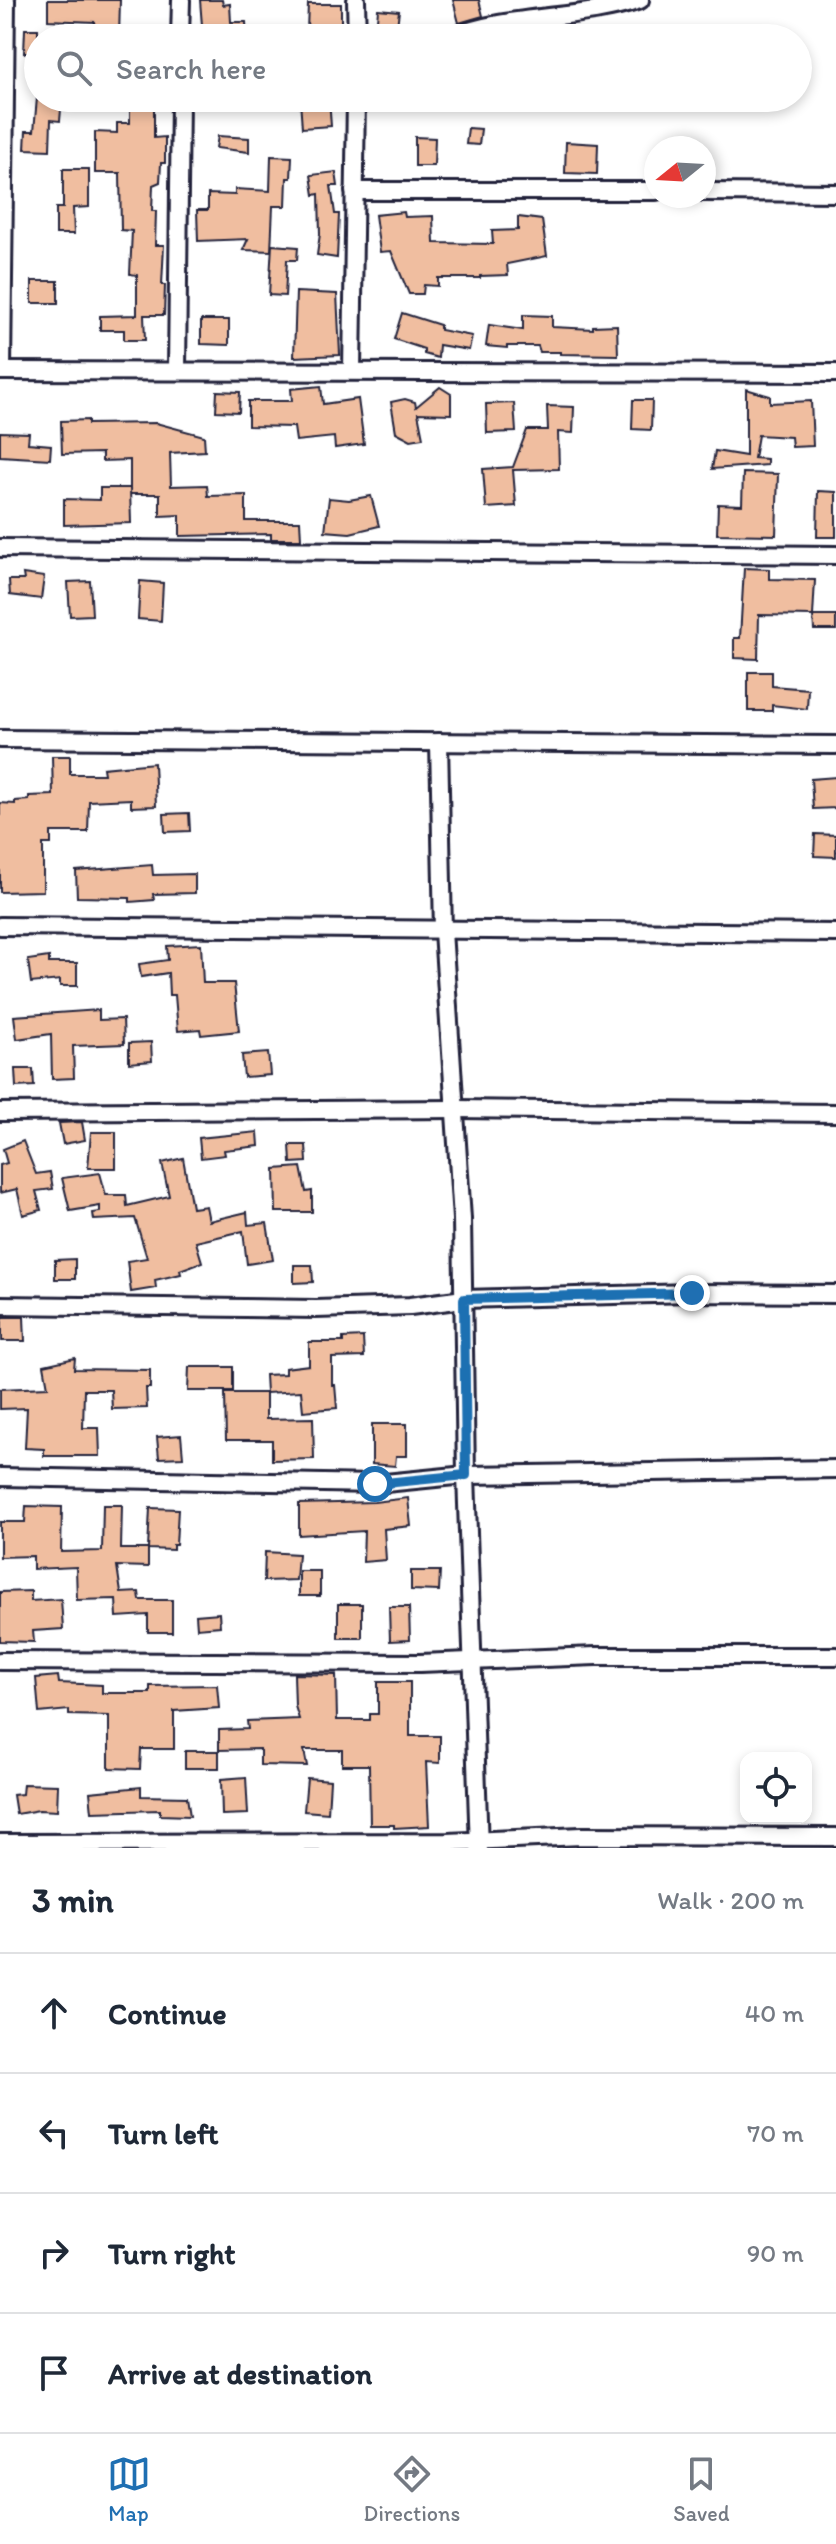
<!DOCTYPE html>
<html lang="en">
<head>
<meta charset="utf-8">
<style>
	:root { --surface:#fff; --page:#f2f2f3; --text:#1f2937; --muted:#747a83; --line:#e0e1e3; --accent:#1f6fb2 }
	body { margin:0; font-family:Itim,sans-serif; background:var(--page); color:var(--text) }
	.controls { position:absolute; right:24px; bottom:24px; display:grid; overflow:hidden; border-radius:16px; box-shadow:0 4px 12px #0003 }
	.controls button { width:72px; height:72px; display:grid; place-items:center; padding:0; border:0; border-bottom:2px solid var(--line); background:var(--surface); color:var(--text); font:40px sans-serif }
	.compass { position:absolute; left:644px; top:136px; width:72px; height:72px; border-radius:50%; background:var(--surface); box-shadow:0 4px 12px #0003; rotate:252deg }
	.stop { position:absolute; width:24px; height:24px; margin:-18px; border:6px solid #1f6fb2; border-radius:50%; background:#fff }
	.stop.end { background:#1f6fb2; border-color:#fff; box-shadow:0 2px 8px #0008 }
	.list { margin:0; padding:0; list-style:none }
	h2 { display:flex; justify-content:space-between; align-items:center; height:104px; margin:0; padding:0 32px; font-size:34px }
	h2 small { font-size:26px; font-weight:400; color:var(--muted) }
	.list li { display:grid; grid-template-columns:52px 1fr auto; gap:24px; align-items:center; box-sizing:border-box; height:120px; padding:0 32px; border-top:2px solid var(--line) }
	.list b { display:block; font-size:30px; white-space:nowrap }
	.list em { font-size:26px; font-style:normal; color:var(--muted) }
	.icon { flex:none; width:44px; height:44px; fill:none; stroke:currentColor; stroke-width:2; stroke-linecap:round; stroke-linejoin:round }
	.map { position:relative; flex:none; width:836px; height:1848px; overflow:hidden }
	.search { position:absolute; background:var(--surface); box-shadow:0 4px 12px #0003; left:24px; right:24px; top:24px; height:88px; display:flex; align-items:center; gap:20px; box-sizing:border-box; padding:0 28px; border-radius:44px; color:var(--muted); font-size:30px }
	.sheet { height:584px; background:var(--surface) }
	nav { display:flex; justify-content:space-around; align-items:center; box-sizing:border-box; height:112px; border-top:2px solid var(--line); background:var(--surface); font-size:22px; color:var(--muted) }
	nav a { display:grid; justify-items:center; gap:4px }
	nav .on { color:var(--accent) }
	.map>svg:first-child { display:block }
</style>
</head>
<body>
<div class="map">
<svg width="836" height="1848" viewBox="0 0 836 1848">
	<rect width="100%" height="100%" fill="#fff"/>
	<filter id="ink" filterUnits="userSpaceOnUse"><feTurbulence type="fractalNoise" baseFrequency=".0125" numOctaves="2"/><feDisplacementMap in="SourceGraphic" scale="16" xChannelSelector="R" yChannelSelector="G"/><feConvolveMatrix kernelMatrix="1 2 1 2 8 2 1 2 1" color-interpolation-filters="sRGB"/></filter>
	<g filter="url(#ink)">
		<g fill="#f0bea0" stroke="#22223b" stroke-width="2">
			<path d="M48,0H120L119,38H94L95,22L48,20Z"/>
			<path d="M200,0H222L223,5L230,4L231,22H246L247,38H203Z"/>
			<path d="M453,0H479L483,16L459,23Z"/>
			<path d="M308,4H341V32L307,31Z"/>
			<path d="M378,9L399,11L396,34L376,32Z"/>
			<path d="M25,29H38V53H24Z"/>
			<path d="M37,98H62L60,121L51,120L50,150L25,149L26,131H34Z"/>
			<path d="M329,99L331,126L302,128L300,101Z"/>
			<path d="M130,104L154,105V138L165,137V163H161L160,182L153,185L152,211H156L155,245H164L162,285H165L164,315H144L145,340H124V330H100V316L137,315V275L130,274L132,231L121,230L120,173H95V132L117,133V123H130Z"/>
			<path d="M468,128L481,129L479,145L466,144Z"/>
			<path d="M218,136L249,138V152L216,148Z"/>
			<path d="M415,137L435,138L434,166H415Z"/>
			<path d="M566,142L598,144L597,174L565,173Z"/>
			<path d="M271,156L292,157L291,178H287L286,206H273L271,251L243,250L248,239L198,241L197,210H208V194L235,195V189L270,191Z"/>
			<path d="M63,169H89V207L73,208L74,234H56V208H63Z"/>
			<path d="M336,172L338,186H331L335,214H339L337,258L317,255L320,234L319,194L314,195L311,175Z"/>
			<path d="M404,212L405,217L433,216L434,243L493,244L492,231L518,230V217L542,220L547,256L507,264L508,275L480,276V278H438V286L424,285L423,294H409L391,251L380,252L375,215Z"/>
			<path d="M272,245L298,247L297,260H287L285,296L269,295Z"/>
			<rect x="32" y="281" width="26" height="22"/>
			<path d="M296,292L337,294L340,355L294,357Z"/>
			<path d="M402,313L440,325V330L472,336L469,350L439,345L438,358L424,354V349L394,339Z"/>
			<path d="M523,315L552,316V327L593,329V326L617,325L618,355L560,354V352H540L538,346H507V348L486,346L489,325L523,330Z"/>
			<path d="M201,320H229V345L201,344Z"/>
			<path d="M321,386L323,404L358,399L364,444L335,448L334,437L296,441L294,427L248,426V401H292L291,389Z"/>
			<path d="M440,387L451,394V414L418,413L423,438L411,440L396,432L391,402L405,399L415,402L416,407Z"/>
			<path d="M746,389L770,396V403L811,401L813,446L792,447L791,437L758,435L754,458L767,459V465L712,469L715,451L746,456Z"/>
			<path d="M217,391L240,392L239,412L216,411Z"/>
			<path d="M633,400H652L651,430L632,429Z"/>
			<path d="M514,403L516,432L487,433L486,404Z"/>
			<path d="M547,406L574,407L573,433L558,432L559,469L513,470L516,506L486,508L483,469L513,467L527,430H548Z"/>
			<path d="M88,420V424L156,423L204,436L205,451L170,453L171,486L207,485L208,496L246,495V521H300L301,539H271V534L180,536V515L160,516V494H130V460L102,461V453L62,454L61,421Z"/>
			<path d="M0,432L29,433L28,443L51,445L50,459L0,456Z"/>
			<path d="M743,473L778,474L776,535L717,534L718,504L742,505Z"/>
			<path d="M100,488H130L131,523L64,525V499L100,500Z"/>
			<path d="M818,491L836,492V537H817Z"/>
			<path d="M371,496L379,526L350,533L325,531L329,498L349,500Z"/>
			<path d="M744,568L769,569V579L815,580L813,616L759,615L758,659L734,658V638H740Z"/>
			<path d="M23,574L44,577L41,599L10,595L9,580H24Z"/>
			<path d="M90,581L92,615L70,616L68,582Z"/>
			<path d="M140,581L163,583L161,621L138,619Z"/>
			<path d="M813,616H836V630H814Z"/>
			<path d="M748,672H772V686L808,689L807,709L772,705V711H748Z"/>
			<path d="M52,756H70V774H104L103,768L154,763L156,806L131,807V799L89,801L88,832H51V844H43V891L0,892V803L15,804V801L29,800V796L53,795Z"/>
			<path d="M836,777V808L813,809L811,779Z"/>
			<path d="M189,813L190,831L165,832L164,814Z"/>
			<path d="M815,834L836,835V857L814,856Z"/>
			<path d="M152,865L153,875L195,874V893L153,894L154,900L130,902V898L77,897L76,871Z"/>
			<path d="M201,944L203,983H234L239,1031L201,1035L200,1029L178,1031L175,995H169L168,973L141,977L139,964L168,960L167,946Z"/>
			<path d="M49,957V963H77V986H60V980L31,983L28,960Z"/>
			<path d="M99,1010V1020L123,1019L124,1044L73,1046L74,1078L52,1079L51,1034L17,1039L14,1016Z"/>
			<path d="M151,1042L152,1061L129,1063V1043Z"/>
			<path d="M268,1053L270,1075L244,1077L242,1055Z"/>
			<path d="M15,1069H33L34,1086L16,1087Z"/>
			<path d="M82,1122L85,1140L63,1144L59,1123Z"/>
			<path d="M91,1132H116V1168H88Z"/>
			<path d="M258,1132L259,1146L224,1150L225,1155L201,1158L199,1138Z"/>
			<path d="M23,1141L36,1174L50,1172L53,1189L36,1191L41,1210L23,1215L17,1189L0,1193V1165L7,1163L3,1149Z"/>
			<path d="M290,1145H306L307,1162L291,1163Z"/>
			<path d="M183,1158L192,1208L206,1206L209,1221L247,1212L248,1225L267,1223L273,1260L247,1264L243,1231L196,1242L202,1262L180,1270L181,1274L155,1280L156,1288L131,1292L127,1261L147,1258L135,1218L94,1220L93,1213L100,1212V1206L70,1211L62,1178L100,1173L106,1195H126L127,1206L169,1196L162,1163Z"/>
			<path d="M301,1167L306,1192L312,1191V1212H276L275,1169Z"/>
			<path d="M75,1259V1279H55V1260Z"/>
			<path d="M294,1265H312L313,1282L294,1283Z"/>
			<path d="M2,1317H24L25,1341H2Z"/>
			<path d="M363,1337L364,1357L332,1358V1385H335L337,1408L303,1411L301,1391L266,1393L265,1375L285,1374V1368L309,1365V1342H343V1338Z"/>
			<path d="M75,1358L74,1369L150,1370V1388H146L147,1408L112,1409L111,1390H84L83,1428H99L100,1456H44V1449L25,1448L27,1408L0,1409V1389L48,1387L44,1365Z"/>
			<path d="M189,1367H233V1391H188Z"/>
			<path d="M225,1393H266V1419L313,1418L314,1459L272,1460V1440H226Z"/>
			<path d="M372,1424H407V1456H396L395,1466L372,1464Z"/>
			<path d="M181,1435L183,1457L159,1458L157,1437Z"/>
			<path d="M408,1498L411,1526L384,1529L386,1560L363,1562L364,1531L299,1535V1504L374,1502Z"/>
			<path d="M103,1505H122L121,1549H148V1567L117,1566L121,1593L139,1592L140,1600H172V1632H148V1615L117,1617L116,1599L77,1600L76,1567L33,1569V1556L0,1557V1522H25L26,1506L62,1507L61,1552L102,1551Z"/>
			<path d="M150,1508L178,1509L176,1545H173V1550L148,1549Z"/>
			<path d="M265,1552L298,1554L296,1580L264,1581Z"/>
			<rect x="299" y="1571" width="21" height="25"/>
			<path d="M411,1571H440L439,1591L411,1590Z"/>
			<path d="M31,1591V1601L61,1599L63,1629L33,1631L34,1642L0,1641V1592Z"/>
			<rect x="338" y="1604" width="24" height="34"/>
			<path d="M389,1607H409L410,1640L390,1641Z"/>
			<path d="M219,1613L220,1626L197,1628L196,1615Z"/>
			<path d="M294,1674L336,1675L337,1720H370V1714H378V1682H410V1736H440V1763L426,1762L429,1826L394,1828V1825H370L369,1765H342V1750H304L307,1766L260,1765V1749L219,1750V1730L248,1729L247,1721L299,1719L295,1706Z"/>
			<path d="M58,1676L59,1683L102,1685V1693H150V1686L217,1685L219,1708L174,1711V1749H141L140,1769L109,1768V1716L69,1715V1710L39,1713L36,1678Z"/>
			<rect x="185" y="1751" width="34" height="17"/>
			<path d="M246,1777L248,1814L222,1815L221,1779Z"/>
			<path d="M307,1778L330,1780L328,1813L304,1811Z"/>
			<path d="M23,1784L58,1785L57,1811L39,1810L16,1814L13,1795L22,1794Z"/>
			<path d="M141,1787V1796L187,1797L190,1816L160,1815V1810L92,1812L90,1792Z"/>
		</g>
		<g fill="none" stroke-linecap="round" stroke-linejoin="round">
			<defs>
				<g id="minor">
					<path d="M356,0L357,38"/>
					<path d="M180,38L181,0"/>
					<path d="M449,38C511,13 578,21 640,0"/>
					<path d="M354,191H656"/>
					<path d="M704,192L836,193"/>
					<path d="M177,370L180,98"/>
					<path d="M0,371L836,373"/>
					<path d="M2,371L6,0"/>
					<path d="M352,371L356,98"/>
					<path d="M0,548L836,555"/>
					<path d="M0,739L836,745"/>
					<path d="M439,742L443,931L462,1219L466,1475L479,1848"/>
					<path d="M0,926L836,933"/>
					<path d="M0,1112L456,1109L836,1113"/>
					<path d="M0,1305L316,1309L410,1306L464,1299L692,1293L836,1294"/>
					<path d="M0,1477L375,1484L466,1475L836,1469"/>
					<path d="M0,1661L420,1663L596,1656H836"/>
					<path d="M0,1843L448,1842L581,1836L836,1837"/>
				</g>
			</defs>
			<use href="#minor" stroke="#22223b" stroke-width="22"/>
			<use href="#minor" stroke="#fff" stroke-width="16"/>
		</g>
	</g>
	<g fill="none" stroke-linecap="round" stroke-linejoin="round" filter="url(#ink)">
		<path stroke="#1f6fb2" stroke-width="10" d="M375,1484L466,1475L464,1299L692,1293"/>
	</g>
</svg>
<div class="controls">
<button><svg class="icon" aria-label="locate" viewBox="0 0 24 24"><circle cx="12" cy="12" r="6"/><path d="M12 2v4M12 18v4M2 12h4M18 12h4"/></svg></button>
</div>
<svg class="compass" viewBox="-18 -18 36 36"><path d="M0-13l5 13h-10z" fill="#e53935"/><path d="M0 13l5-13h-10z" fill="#747a83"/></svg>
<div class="stop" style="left:375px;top:1484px"></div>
<div class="stop end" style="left:692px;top:1293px"></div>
<div class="search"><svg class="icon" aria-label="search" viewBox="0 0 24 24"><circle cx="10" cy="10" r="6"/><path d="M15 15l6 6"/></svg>Search here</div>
</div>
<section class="sheet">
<h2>3 min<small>Walk · 200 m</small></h2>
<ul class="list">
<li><svg class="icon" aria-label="ahead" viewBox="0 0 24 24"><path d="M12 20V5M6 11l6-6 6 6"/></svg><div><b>Continue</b></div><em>40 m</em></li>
<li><svg class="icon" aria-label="left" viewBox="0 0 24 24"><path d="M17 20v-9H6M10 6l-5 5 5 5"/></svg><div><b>Turn left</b></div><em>70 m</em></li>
<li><svg class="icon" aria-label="right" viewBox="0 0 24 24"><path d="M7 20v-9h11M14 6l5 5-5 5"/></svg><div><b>Turn right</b></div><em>90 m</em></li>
<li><svg class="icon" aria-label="arrive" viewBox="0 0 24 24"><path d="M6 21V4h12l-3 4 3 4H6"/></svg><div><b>Arrive at destination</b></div></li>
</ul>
</section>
<nav>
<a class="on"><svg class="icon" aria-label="map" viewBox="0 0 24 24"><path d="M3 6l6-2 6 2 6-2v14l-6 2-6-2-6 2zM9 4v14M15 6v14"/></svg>Map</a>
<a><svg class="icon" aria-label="directions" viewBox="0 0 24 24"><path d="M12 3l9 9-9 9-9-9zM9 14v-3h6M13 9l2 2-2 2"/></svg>Directions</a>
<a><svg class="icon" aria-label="saved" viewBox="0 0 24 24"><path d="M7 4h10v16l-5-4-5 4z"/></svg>Saved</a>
</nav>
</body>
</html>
